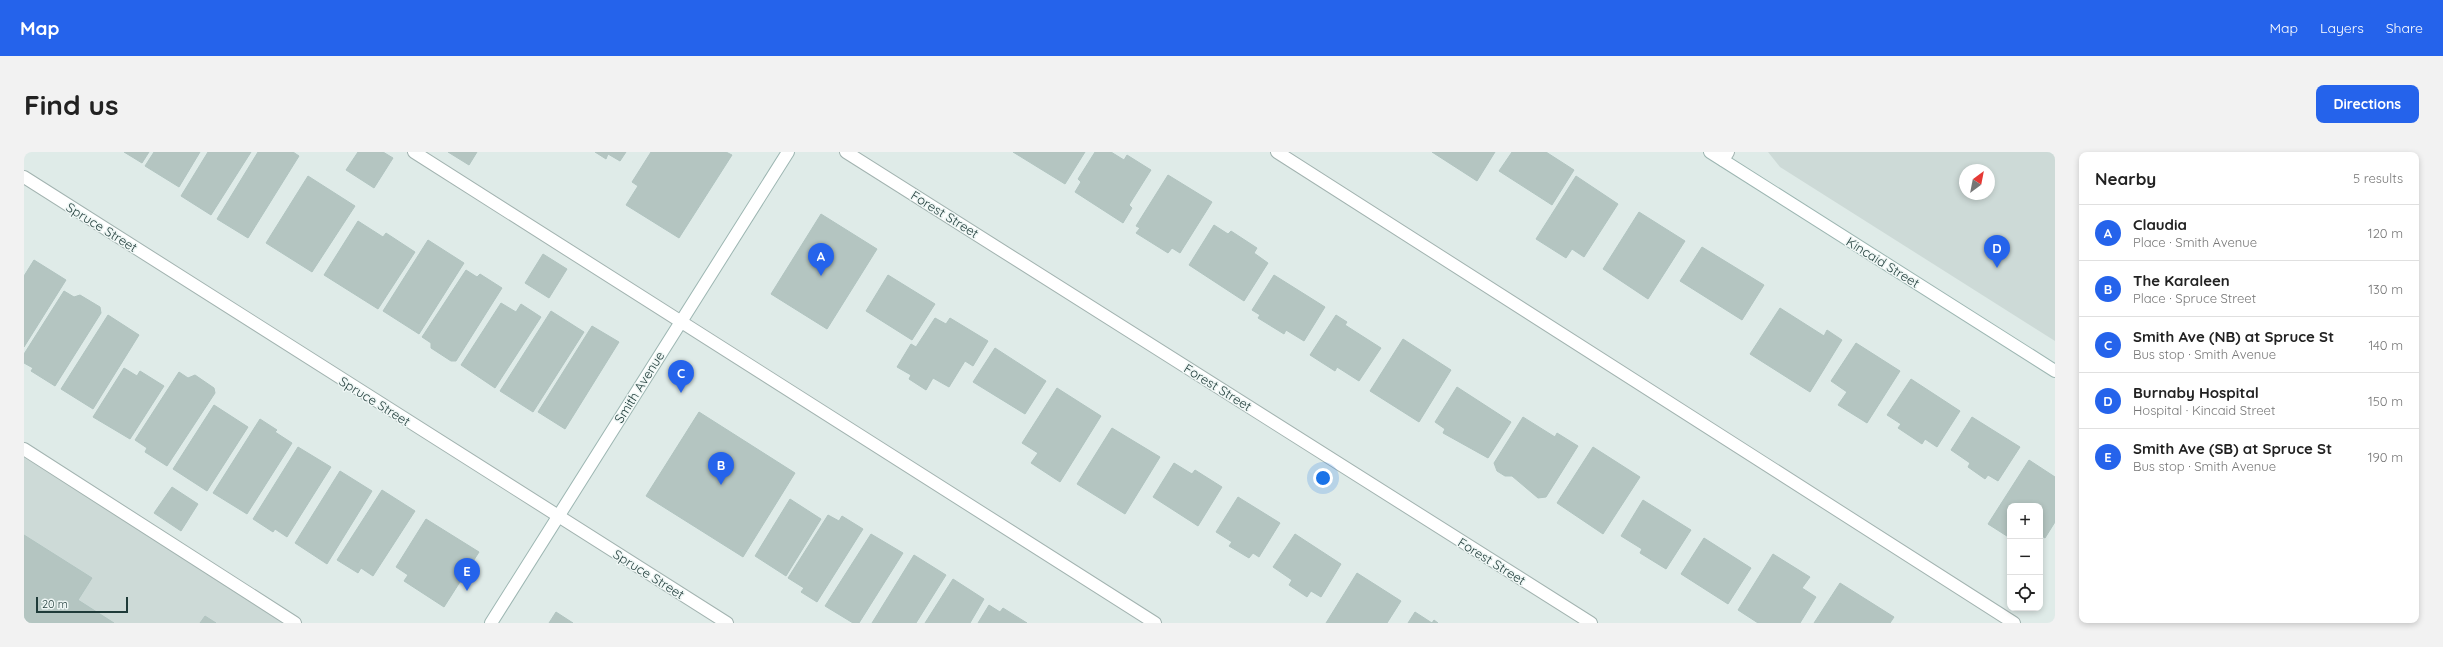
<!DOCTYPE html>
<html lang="en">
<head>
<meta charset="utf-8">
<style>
	:root { --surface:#fff; --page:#f2f2f2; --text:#222; --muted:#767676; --line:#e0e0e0; --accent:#2563eb }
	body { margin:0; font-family:Quicksand,sans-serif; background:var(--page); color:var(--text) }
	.controls { position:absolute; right:12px; bottom:12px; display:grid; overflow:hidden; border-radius:8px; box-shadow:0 2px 6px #0003 }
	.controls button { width:36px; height:36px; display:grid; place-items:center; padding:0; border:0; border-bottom:1px solid var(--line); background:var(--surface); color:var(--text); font:20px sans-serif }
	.compass { position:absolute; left:1935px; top:12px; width:36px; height:36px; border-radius:50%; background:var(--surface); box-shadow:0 2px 6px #0003; rotate:32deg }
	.scale { position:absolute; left:12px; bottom:10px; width:92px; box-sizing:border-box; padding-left:4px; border:2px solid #1f3b39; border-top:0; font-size:11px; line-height:14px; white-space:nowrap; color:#1f3b39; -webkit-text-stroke:3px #eff7f5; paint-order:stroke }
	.you { position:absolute; left:1299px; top:326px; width:14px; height:14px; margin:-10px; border:3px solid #fff; border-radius:50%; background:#1a73e8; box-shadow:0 0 0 6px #1a73e833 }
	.badge { display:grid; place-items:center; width:26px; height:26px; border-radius:50%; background:var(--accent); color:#fff; font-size:13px; font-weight:700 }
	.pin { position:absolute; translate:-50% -33px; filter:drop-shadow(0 1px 2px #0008) }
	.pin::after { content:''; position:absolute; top:21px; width:14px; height:12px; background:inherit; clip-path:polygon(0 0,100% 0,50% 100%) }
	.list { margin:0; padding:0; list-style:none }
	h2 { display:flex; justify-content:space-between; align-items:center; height:52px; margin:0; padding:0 16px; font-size:17px }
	h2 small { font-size:13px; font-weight:400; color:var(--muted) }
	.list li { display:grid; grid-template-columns:26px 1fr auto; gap:12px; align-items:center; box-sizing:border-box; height:56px; padding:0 16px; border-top:1px solid var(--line) }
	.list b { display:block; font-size:15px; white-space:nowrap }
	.list p { margin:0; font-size:13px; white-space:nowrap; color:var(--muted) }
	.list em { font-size:13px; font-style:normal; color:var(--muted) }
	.icon { flex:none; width:22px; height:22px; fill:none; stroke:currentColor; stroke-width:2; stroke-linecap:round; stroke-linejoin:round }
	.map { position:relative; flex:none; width:2031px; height:471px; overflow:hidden; border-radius:8px }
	header { display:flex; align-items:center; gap:24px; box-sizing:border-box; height:56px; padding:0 20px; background:var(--accent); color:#fff }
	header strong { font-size:19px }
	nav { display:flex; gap:22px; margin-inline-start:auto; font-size:14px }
	.intro { display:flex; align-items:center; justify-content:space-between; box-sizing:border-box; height:96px; padding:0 24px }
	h1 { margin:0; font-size:28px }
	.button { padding:10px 18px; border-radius:8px; background:var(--accent); color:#fff; font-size:14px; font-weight:700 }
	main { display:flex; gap:24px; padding:0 24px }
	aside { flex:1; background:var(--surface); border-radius:8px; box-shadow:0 2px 6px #0003 }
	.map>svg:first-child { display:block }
</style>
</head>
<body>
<header>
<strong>Map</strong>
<nav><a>Map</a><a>Layers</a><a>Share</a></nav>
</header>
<div class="intro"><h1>Find us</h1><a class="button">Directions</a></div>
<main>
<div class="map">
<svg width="2031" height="471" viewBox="0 0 2031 471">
	<rect width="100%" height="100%" fill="#dfebe8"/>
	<g fill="#cddad7" fill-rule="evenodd">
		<path d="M1744,0H2031V189L1756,15ZM1941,18H1965V42H1941Z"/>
		<path d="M0,297L271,471H0Z"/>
	</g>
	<g fill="#b4c5c1" stroke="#b1c4c0">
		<path d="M100,0H125L118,11Z"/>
		<path d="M130,0H176L155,35L121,14Z"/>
		<path d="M184,0H227L187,63L157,44Z"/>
		<path d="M234,0H269L275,4L224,86L193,67Z"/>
		<path d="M334,0H359L369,6L350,36L322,18Z"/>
		<path d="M424,0H453L445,13Z"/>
		<path d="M571,0H602L596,9L584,2L582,7Z"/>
		<path d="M627,0H702L708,3L655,86L602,53L614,34L608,30Z"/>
		<path d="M989,0H1061L1041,32Z"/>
		<path d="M1071,0H1087L1100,8L1103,3L1127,18L1105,53L1108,56L1099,71L1051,40L1057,30L1054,27Z"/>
		<path d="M1408,0H1471L1453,29Z"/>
		<path d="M1488,0H1522L1550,18L1528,53L1475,19Z"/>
		<path d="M1144,23L1188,50L1156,101L1148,96L1144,101L1112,81L1116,76L1112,74Z"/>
		<path d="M284,24L331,54L288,120L242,91Z"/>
		<path d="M1552,24L1594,52L1560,105L1548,97L1542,106L1512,87Z"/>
		<path d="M1615,60L1661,89L1624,147L1579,117Z"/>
		<path d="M797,62L853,97L803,177L747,142Z"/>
		<path d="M334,69L359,85L362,81L391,100L354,157L300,123Z"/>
		<path d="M1190,73L1204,82L1207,79L1233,96L1230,101L1244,111L1220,149L1165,113Z"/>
		<path d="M404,88L440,111L395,182L359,159Z"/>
		<path d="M1678,95L1740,133L1718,168L1656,129Z"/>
		<path d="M519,102L543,117L525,146L501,131Z"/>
		<path d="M10,108L42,128L0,195V124Z"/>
		<path d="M442,118L453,125L456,122L478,136L432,209H427L407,196V191L398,185Z"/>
		<path d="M864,123L911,152L888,188L842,159Z"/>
		<path d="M1250,123L1301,155L1280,189L1262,178L1260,182L1234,166L1236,163L1228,158Z"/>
		<path d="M40,139L50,145L56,143L76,155L77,161L31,234L7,219L9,216L0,211V202Z"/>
		<path d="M477,151L492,160L497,152L517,165L471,236L437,213Z"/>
		<path d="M1756,156L1800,184L1803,178L1818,188L1786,240L1726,202Z"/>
		<path d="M527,159L560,180L509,260L476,239Z"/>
		<path d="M84,163L115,183L69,257L37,237Z"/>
		<path d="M1312,163L1323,170L1321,173L1357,196L1335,229L1313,215L1311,219L1286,203Z"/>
		<path d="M911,166L922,172L926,166L964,189L949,214L941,209L925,235L909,226L902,238L885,227L887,223L873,215L887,192L892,195Z"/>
		<path d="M568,174L595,190L541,277L514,260Z"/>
		<path d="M1379,187L1427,218L1395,270L1346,239Z"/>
		<path d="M1832,191L1876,219L1843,271L1814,253L1823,240L1807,229Z"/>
		<path d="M971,196L1022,229L1001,262L949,230Z"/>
		<path d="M100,216L113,224L116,219L140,234L106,287L69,265Z"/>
		<path d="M155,220L164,226L171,223L190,236L191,241L143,314L121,300L123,296L111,288Z"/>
		<path d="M1887,227L1936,259L1913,295L1901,287L1898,292L1874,276L1877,272L1863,263Z"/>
		<path d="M1433,235L1487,270L1464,306L1419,281L1421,277L1411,270Z"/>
		<path d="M1033,236L1077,264L1036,330L1007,311L1014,301L998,291Z"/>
		<path d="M190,253L224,275L183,339L149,317Z"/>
		<path d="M675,260L771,321L719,405L622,344Z"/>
		<path d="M1499,265L1531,285L1533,281L1554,294L1522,345L1514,346L1488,324H1481L1473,319L1470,311Z"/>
		<path d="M1948,265L1996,295L1974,329L1964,323L1961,327L1944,315L1946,311L1927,298Z"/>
		<path d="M236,267L253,278L251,280L268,291L223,362L189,341Z"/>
		<path d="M1088,276L1136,305L1101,362L1053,332Z"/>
		<path d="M274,295L307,315L263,385L251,377L249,380L229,367Z"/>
		<path d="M1569,295L1616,325L1579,382L1533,351Z"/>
		<path d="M2005,308L2031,325V370L2021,386L2016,383V354H1986V386L1964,372Z"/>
		<path d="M1150,311L1168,322L1171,318L1198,335L1174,374L1129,345Z"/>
		<path d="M316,319L348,339L303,412L271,391Z"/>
		<path d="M148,335L174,352L157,379L130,361Z"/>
		<path d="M358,338L391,359L349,424L337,416L334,421L313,408Z"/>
		<path d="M1214,345L1256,371L1235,405L1229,401L1225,406L1205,394L1208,390L1192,380Z"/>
		<path d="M766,347L797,367L762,424L731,404Z"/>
		<path d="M1619,348L1667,378L1642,417L1616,401L1618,397L1597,384Z"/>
		<path d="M804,363L815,369L818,364L839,377L793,450L777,440L780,436L764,426Z"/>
		<path d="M402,367L455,400L420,455L380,429L384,423L372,415Z"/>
		<path d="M847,382L879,401L835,471H829L801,454Z"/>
		<path d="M1271,382L1317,412L1297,445L1287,439L1283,445L1265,433L1268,428L1249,415Z"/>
		<path d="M0,383L68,426L54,448L90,471H0Z"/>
		<path d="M1680,386L1727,416L1704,452L1657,422Z"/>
		<path d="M1749,402L1786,425L1778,436L1792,445L1776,471H1734L1714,458Z"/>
		<path d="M890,403L922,423L892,471H848Z"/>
		<path d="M1333,421L1377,449L1363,471H1302Z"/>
		<path d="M929,427L960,447L946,471H901Z"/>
		<path d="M1816,431L1870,465L1866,471H1790Z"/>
		<path d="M965,453L976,460L979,456L1003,471H954Z"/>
		<path d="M532,460L549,471H525Z"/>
		<path d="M1391,460L1408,471L1410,468L1414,471H1384Z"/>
		<path d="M181,464L192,471H176Z"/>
	</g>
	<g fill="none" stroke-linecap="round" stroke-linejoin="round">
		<defs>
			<g id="lane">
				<path d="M390,0L1131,471"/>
				<path d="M1253,0L1990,471"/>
				<path d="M0,297L271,471"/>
			</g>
			<g id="street">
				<path d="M822,0L1567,471"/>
				<path d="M1699,8L1704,0"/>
				<path d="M0,25L703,471"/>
			</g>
			<g id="secondary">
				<path d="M1686,0L2031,219"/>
				<path d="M467,471L764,0"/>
			</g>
		</defs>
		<use href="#lane" stroke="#a2b3b0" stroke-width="14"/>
		<use href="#street" stroke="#a2b3b0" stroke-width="14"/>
		<use href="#secondary" stroke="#9db6b2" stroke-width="14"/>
		<use href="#lane" stroke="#fff" stroke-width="12"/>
		<use href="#street" stroke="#fff" stroke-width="12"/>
		<use href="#secondary" stroke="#fff" stroke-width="12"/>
	</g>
	<g text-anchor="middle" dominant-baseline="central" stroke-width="3" stroke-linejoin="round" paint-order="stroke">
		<g font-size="13" fill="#1f3b39" stroke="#eff7f5">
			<text transform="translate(921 62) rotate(32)">Forest Street</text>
			<text transform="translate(78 75) rotate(32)">Spruce Street</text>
			<text transform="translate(1859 110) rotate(32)">Kincaid Street</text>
			<text transform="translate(615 235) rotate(-58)">Smith Avenue</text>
			<text transform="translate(1194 235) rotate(32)">Forest Street</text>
			<text transform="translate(351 249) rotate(32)">Spruce Street</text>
			<text transform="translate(1468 409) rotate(32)">Forest Street</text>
			<text transform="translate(625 422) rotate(32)">Spruce Street</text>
		</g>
	</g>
</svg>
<div class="controls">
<button>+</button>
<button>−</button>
<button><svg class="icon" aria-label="locate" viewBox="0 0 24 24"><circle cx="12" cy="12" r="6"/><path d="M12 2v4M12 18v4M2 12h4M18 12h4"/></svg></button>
</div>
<svg class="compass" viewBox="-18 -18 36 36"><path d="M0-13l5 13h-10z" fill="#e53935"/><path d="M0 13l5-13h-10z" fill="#767676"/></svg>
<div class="scale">20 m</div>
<div class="you"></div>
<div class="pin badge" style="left:797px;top:124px">A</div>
<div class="pin badge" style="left:697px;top:333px">B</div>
<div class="pin badge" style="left:657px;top:241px">C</div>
<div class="pin badge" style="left:1973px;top:116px">D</div>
<div class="pin badge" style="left:443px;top:439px">E</div>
</div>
<aside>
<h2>Nearby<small>5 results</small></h2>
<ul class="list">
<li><span class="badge">A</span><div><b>Claudia</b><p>Place · Smith Avenue</p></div><em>120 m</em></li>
<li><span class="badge">B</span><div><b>The Karaleen</b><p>Place · Spruce Street</p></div><em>130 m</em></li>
<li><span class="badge">C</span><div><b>Smith Ave (NB) at Spruce St</b><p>Bus stop · Smith Avenue</p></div><em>140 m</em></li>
<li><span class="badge">D</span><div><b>Burnaby Hospital</b><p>Hospital · Kincaid Street</p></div><em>150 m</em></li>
<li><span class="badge">E</span><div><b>Smith Ave (SB) at Spruce St</b><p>Bus stop · Smith Avenue</p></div><em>190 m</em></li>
</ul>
</aside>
</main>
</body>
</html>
